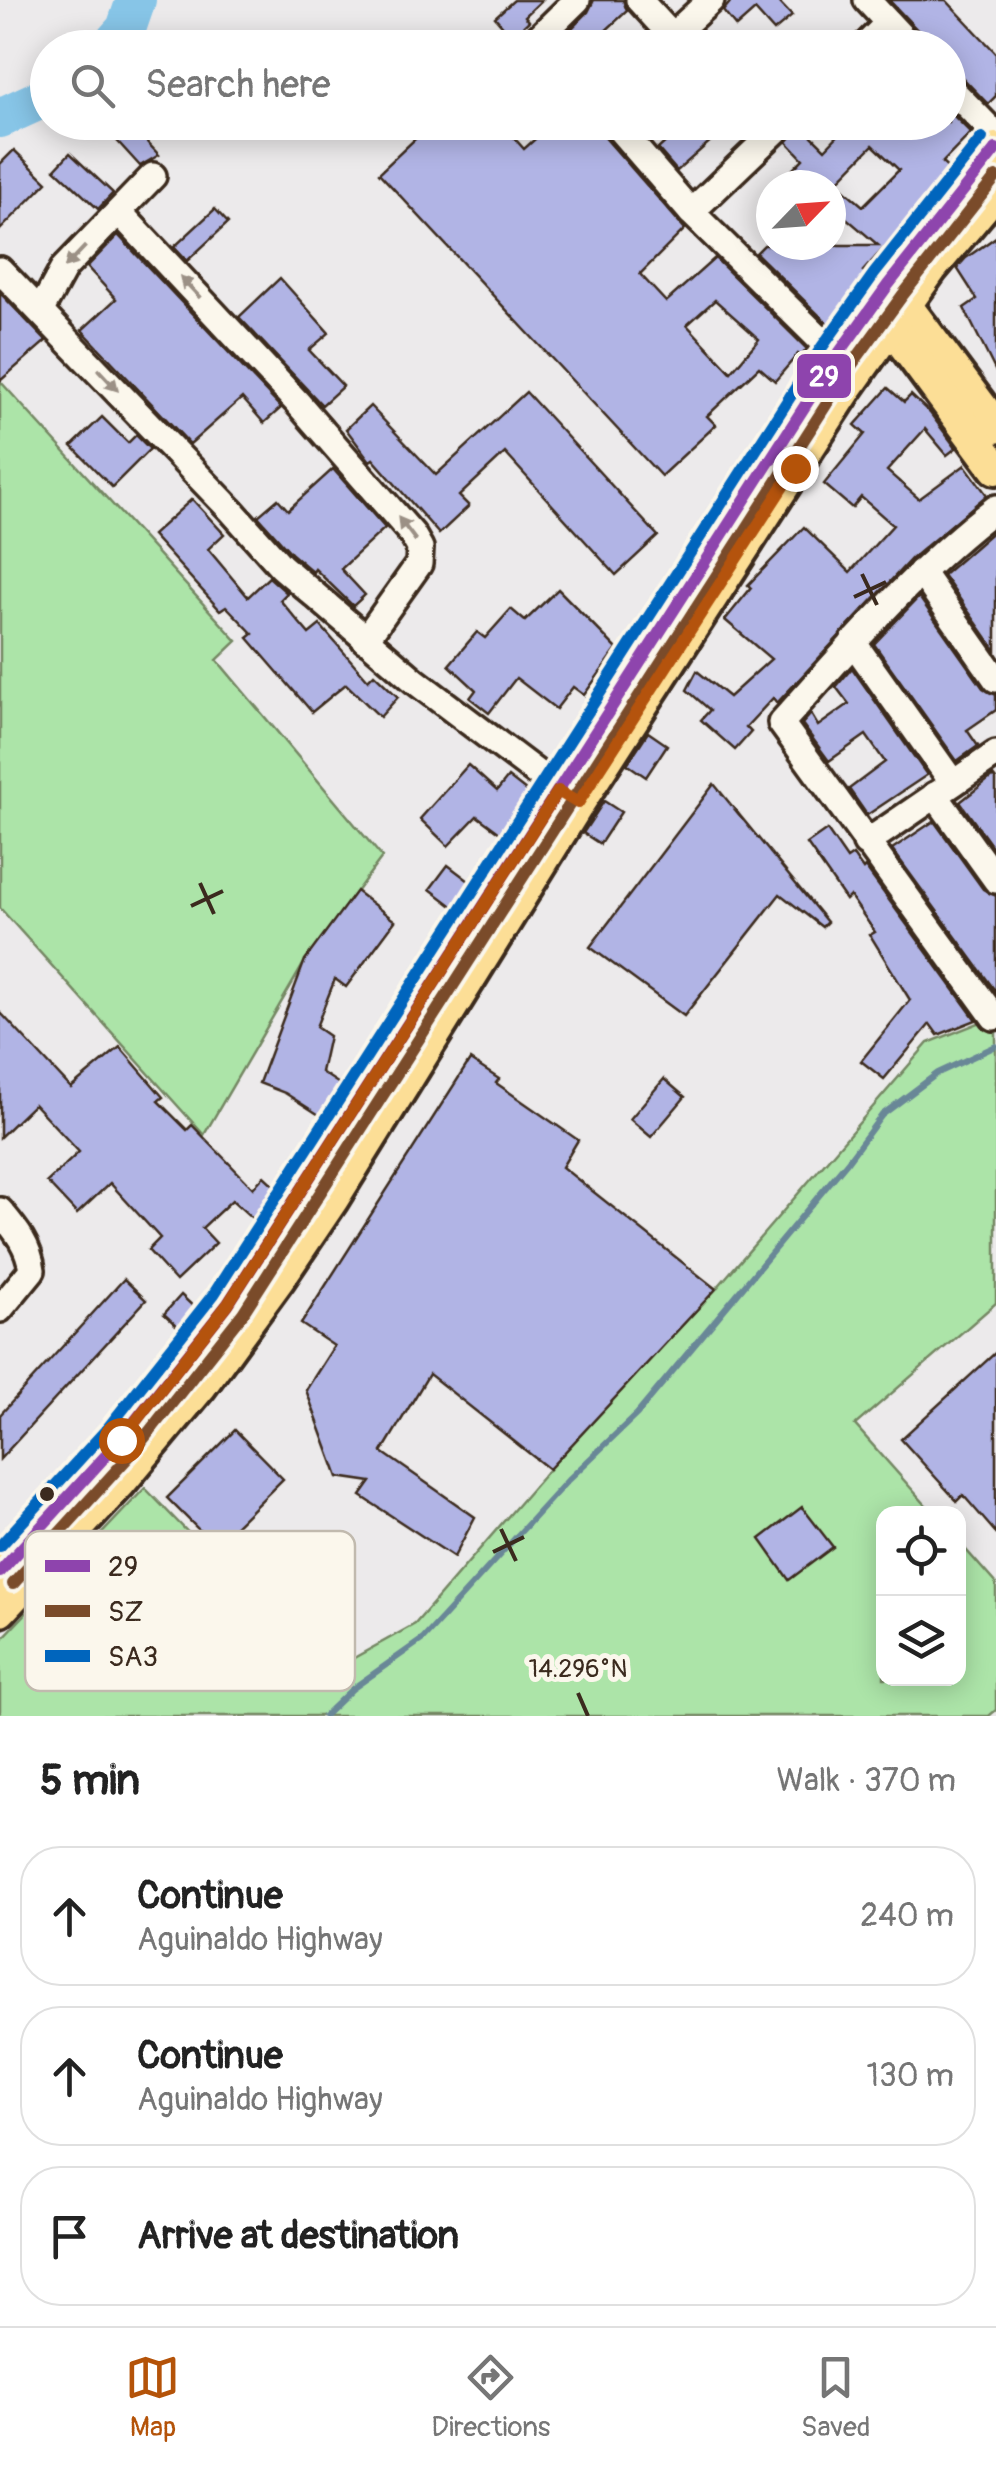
<!DOCTYPE html>
<html lang="en">
<head>
<meta charset="utf-8">
<style>
	:root { --surface:#fff; --page:#f6f6f6; --text:#222; --muted:#767676; --line:#e0e0e0; --accent:#b45309 }
	body { margin:0; font-family:Pangolin,sans-serif; background:var(--page); color:var(--text) }
	.controls { position:absolute; right:30px; bottom:30px; display:grid; overflow:hidden; border-radius:20px; box-shadow:0 5px 25px #0003 }
	.controls button { width:90px; height:90px; display:grid; place-items:center; padding:0; border:0; border-bottom:2px solid var(--line); background:var(--surface); color:var(--text); font:50px sans-serif }
	.compass { position:absolute; left:756px; top:170px; width:90px; height:90px; border-radius:50%; background:var(--surface); box-shadow:0 5px 25px #0003; rotate:65deg }
	.stop { position:absolute; width:30px; height:30px; margin:-22px; border:8px solid #b45309; border-radius:50%; background:#fff }
	.stop.end { background:#b45309; border-color:#fff; box-shadow:0 2px 10px #0008 }
	.list { margin:0; padding:0; list-style:none }
	h2 { display:flex; justify-content:space-between; align-items:center; height:130px; margin:0; padding:0 40px; font-size:42px }
	h2 small { font-size:32px; font-weight:400; color:var(--muted) }
	.list li { display:grid; grid-template-columns:65px 1fr auto; gap:30px; align-items:center; box-sizing:border-box; height:140px; margin:0 20px 20px; padding:0 20px; border:2px solid var(--line); border-radius:40px }
	.list b { display:block; font-size:38px; white-space:nowrap }
	.list p { margin:0; font-size:32px; white-space:nowrap; color:var(--muted) }
	.list em { font-size:32px; font-style:normal; color:var(--muted) }
	.icon { flex:none; width:55px; height:55px; fill:none; stroke:currentColor; stroke-width:2; stroke-linecap:round; stroke-linejoin:round }
	.map { position:relative; flex:none; width:996px; height:1716px; overflow:hidden }
	.search { position:absolute; background:var(--surface); box-shadow:0 5px 25px #0003; left:30px; right:30px; top:30px; height:110px; display:flex; align-items:center; gap:25px; box-sizing:border-box; padding:0 35px; border-radius:55px; color:var(--muted); font-size:38px }
	.sheet { height:610px; background:var(--surface) }
	nav { display:flex; justify-content:space-around; align-items:center; box-sizing:border-box; height:140px; border-top:2px solid var(--line); background:var(--surface); font-size:28px; color:var(--muted) }
	nav a { display:grid; justify-items:center; gap:5px }
	nav .on { color:var(--accent) }
	.map>svg:first-child { display:block }
</style>
</head>
<body>
<div class="map">
<svg width="996" height="1716" viewBox="0 0 996 1716">
	<rect width="100%" height="100%" fill="#eceaeb"/>
	<filter id="ink" filterUnits="userSpaceOnUse"><feTurbulence type="fractalNoise" baseFrequency=".01" numOctaves="2"/><feDisplacementMap in="SourceGraphic" scale="20" xChannelSelector="R" yChannelSelector="G"/><feConvolveMatrix kernelMatrix="1 2 1 2 8 2 1 2 1" color-interpolation-filters="sRGB"/></filter>
	<g filter="url(#ink)">
		<g fill="#ace4a8" stroke="#748763" stroke-width="2.5">
			<path d="M0,381L237,641L217,660L382,857L307,958L204,1135L0,908Z"/>
			<path d="M996,1016V1303L855,1425L933,1513L884,1514V1678H958L959,1542L996,1584V1710L989,1716H0V1641L145,1488L325,1674L415,1624L549,1469L716,1289L928,1043Z"/>
		</g>
		<g fill="none" stroke-linecap="round" stroke-linejoin="round">
			<path stroke="#698797" stroke-width="6" d="M324,1716L352,1689L423,1639L568,1480L637,1414L847,1162L882,1115L938,1073L996,1046"/>
			<g stroke="#87c5e7" stroke-width="40">
				<path d="M109,48L126,29L136,0"/>
				<path d="M0,118L48,96"/>
			</g>
		</g>
		<g fill="#b1b4e5" stroke="#3b2a1e" stroke-width="2.5" fill-rule="evenodd">
			<path d="M514,0H542L525,16L529,21L512,37L495,17Z"/>
			<path d="M594,0H623L627,11L587,48H552L588,12Z"/>
			<path d="M732,0H777L792,16L774,31L755,10L736,27L723,11Z"/>
			<path d="M889,0H946L963,18L996,53V96L988,104L960,75L948,70V48H928L924,37Z"/>
			<path d="M948,110L971,133L942,163L952,172L863,271L869,276L829,325L756,253L764,245H878L831,205V185H809L793,169L803,159L787,142L801,125L825,149L851,122H948ZM873,145L899,170L863,206L836,183Z"/>
			<path d="M100,122H128L159,155L140,166Z"/>
			<path d="M433,122H500L524,149L554,122H596L601,133L685,229L640,274L666,302L715,258L807,349L801,356L798,354L775,381L759,367L707,416L716,425L661,476L379,173ZM715,300L759,339L731,372L687,325Z"/>
			<path d="M657,122H732L677,171L658,149L670,138Z"/>
			<path d="M14,150L47,182L0,230V164Z"/>
			<path d="M70,153L113,193L98,209L55,169Z"/>
			<path d="M215,209L228,223L187,261L174,247Z"/>
			<path d="M118,235L281,408L264,423L242,398L190,444L82,330L116,299L87,267Z"/>
			<path d="M996,237V372L964,308L977,299L957,268L966,258Z"/>
			<path d="M280,278L329,333L309,350L343,386L322,405L239,317Z"/>
			<path d="M0,293L46,341L0,381Z"/>
			<path d="M888,388L904,402L911,395L930,413L956,448L947,455L925,429L887,471L919,499L965,465L987,495L911,559L777,703L773,698L746,727L751,732L735,750L701,720L710,710L687,690L697,671L729,697L771,659L725,620L751,588L748,585L804,527L850,572L893,525L861,497L852,508L824,484L865,434L855,425Z"/>
			<path d="M526,392L658,536L616,575L505,453L459,496L469,506L439,534L373,459L370,461L346,429L370,406L436,475Z"/>
			<path d="M102,417L128,443L136,435L150,449L112,487L72,446Z"/>
			<path d="M333,469L385,528L341,569L365,595L353,606L315,569L313,572L292,554L258,516L278,499L288,510Z"/>
			<path d="M192,499L224,534L208,549L248,597L269,577L287,593L280,600L309,634L320,625L368,680L374,674L398,697L380,717L346,684L312,712L248,638L253,634L226,606L220,610L152,535Z"/>
			<path d="M996,529V651L943,575Z"/>
			<path d="M558,589L617,649L584,695L573,687L556,709L516,678L489,713L470,698L476,690L449,665L477,632L485,638L511,609L525,621Z"/>
			<path d="M919,597L983,688L996,695V710L967,730L978,746L957,761L874,644Z"/>
			<path d="M852,668L927,775L867,815L849,789L885,762L866,735L829,761L802,724L811,714L818,726L849,704L836,687Z"/>
			<path d="M648,732L667,745L646,777L627,764Z"/>
			<path d="M468,765L497,791L508,777L531,795L504,836L477,816L448,846L420,819Z"/>
			<path d="M993,776L996,780V852L960,802Z"/>
			<path d="M714,784L827,922L822,927L780,894L684,1016L590,947Z"/>
			<path d="M604,801L621,812L600,844L583,833Z"/>
			<path d="M934,821L983,889L996,896V992L892,849Z"/>
			<path d="M827,830L847,859L853,855L863,869L865,867L976,1020L938,1035L930,1024L884,1079L861,1061L910,1000L870,935L875,932L850,896L846,900L807,844Z"/>
			<path d="M448,865L473,884L455,908L430,889Z"/>
			<path d="M356,891L395,921L346,987L335,979L316,1027L329,1036L321,1072L344,1087L324,1118L285,1093L259,1083L305,960Z"/>
			<path d="M0,1012L71,1088L120,1047L163,1097L158,1101L187,1130L192,1125L253,1188L264,1176L278,1189L252,1218L232,1200L202,1228L216,1243L176,1281L148,1250L160,1238L110,1183L77,1214L47,1182L79,1152L34,1104L0,1137Z"/>
			<path d="M470,1060L499,1079L496,1083L578,1140L562,1167L716,1289L549,1469L429,1374L382,1452L475,1517L454,1557L361,1496L371,1482L338,1477L306,1390L334,1346L301,1324Z"/>
			<path d="M664,1079L685,1097L651,1137L630,1119Z"/>
			<path d="M124,1279L146,1300L0,1459V1415Z"/>
			<path d="M181,1295L196,1309L179,1328L164,1314Z"/>
			<path d="M996,1352V1533L963,1495L957,1501L901,1439Z"/>
			<path d="M235,1430L283,1479L215,1546L167,1498Z"/>
			<path d="M802,1507L833,1547L789,1580L760,1539Z"/>
		</g>
		<g fill="none" stroke-linecap="round" stroke-linejoin="round">
			<defs>
				<g id="minor">
					<path d="M639,0L672,36"/>
					<path d="M867,0L912,48"/>
					<path d="M528,48L577,0"/>
					<path d="M659,48L711,0"/>
					<path d="M863,48L888,23"/>
					<path d="M948,86L996,135"/>
					<path d="M613,122L691,212L837,356"/>
					<path d="M119,212L296,401L412,534L420,548L419,564L365,640"/>
					<path d="M691,212L785,122"/>
					<path d="M0,270L230,509L281,566L415,681L571,799"/>
					<path d="M41,310L64,268L153,176"/>
					<path d="M921,572L996,679"/>
					<path d="M853,642L953,783"/>
					<path d="M935,795L996,880"/>
					<path d="M866,843L996,754"/>
					<path d="M994,1017L781,723C849,648 915,569 996,508"/>
					<path d="M0,1211C15,1229 29,1245 32,1270L0,1309"/>
				</g>
				<g id="major">
					<path d="M888,299L905,305L996,427"/>
					<path d="M883,305L890,325L996,468"/>
					<path d="M0,1572L121,1439L228,1304L837,356L888,285L996,149"/>
					<path d="M0,1610L120,1482L200,1386L278,1279L332,1199L578,803L847,387L931,268L996,191"/>
				</g>
			</defs>
			<use href="#minor" stroke="#3b2a1e" stroke-width="32"/>
			<use href="#major" stroke="#3b2a1e" stroke-width="40"/>
			<use href="#minor" stroke="#fbf7ec" stroke-width="25"/>
			<use href="#major" stroke="#fcde96" stroke-width="32"/>
			<defs>
				<path id="bus-1" d="M0,1572L121,1439L228,1304L837,356L888,285L996,149"/>
				<path id="bus-2" d="M13,1584L134,1451L243,1313L851,366L902,296L996,177"/>
				<path id="bus-3" d="M0,1546L108,1428L214,1294L822,347L874,274L982,138"/>
			</defs>
			<use href="#bus-1" stroke="#fbf7ec" stroke-width="20"/>
			<use href="#bus-2" stroke="#fbf7ec" stroke-width="20"/>
			<use href="#bus-3" stroke="#fbf7ec" stroke-width="20"/>
			<use href="#bus-1" stroke="#8e44ad" stroke-width="12"/>
			<use href="#bus-2" stroke="#7a4b2a" stroke-width="12"/>
			<use href="#bus-3" stroke="#0065bd" stroke-width="12"/>
		</g>
		<defs><path id="oneway-solid" d="M-6-.8H1V-3.2L6.5 0L1 3.2V.8H-6Z" transform="scale(2.5)"/></defs>
		<g fill="#9b9085">
			<use href="#oneway-solid" transform="translate(75 257) rotate(134)"/>
			<use href="#oneway-solid" transform="translate(190 287) rotate(-133)"/>
			<use href="#oneway-solid" transform="translate(108 380) rotate(47)"/>
			<use href="#oneway-solid" transform="translate(407 529) rotate(-127)"/>
		</g>
	</g>
	<g fill="none" stroke-linecap="round" stroke-linejoin="round" filter="url(#ink)">
		<path stroke="#b45309" stroke-width="12" d="M121,1440L228,1304L558,791L578,803L795,468"/>
	</g>
	<path fill="none" stroke="#3b2a1e" stroke-width="4" d="M862,574L877,605M854,597L886,582M200,883L214,914M191,906L223,891M501,1529L516,1561M493,1552L524,1537M578,1693L588,1716"/>
	<circle fill="#3b2a1e" stroke="#fbf7ec" stroke-width="4" cx="47" cy="1494" r="9"/>
	<rect x="25" y="1531" width="330" height="160" rx="15" fill="#fbf7ec" stroke="#c1baae" stroke-width="2.5"/>
	<rect x="45" y="1560" width="45" height="12" fill="#8e44ad"/>
	<rect x="45" y="1605" width="45" height="12" fill="#7a4b2a"/>
	<rect x="45" y="1650" width="45" height="12" fill="#0065bd"/>
	<g font-size="28" fill="#3b2a1e">
		<text x="108" y="1576">29</text>
		<text x="108" y="1621">SZ</text>
		<text x="108" y="1666">SA3</text>
	</g>
	<g font-size="25" text-anchor="middle" fill="#3b2a1e" stroke="#fbf7ec" stroke-width="10" stroke-linejoin="round" paint-order="stroke">
		<text x="578" y="1677">14.296°N</text>
	</g>
	<rect stroke="#fbf7ec" stroke-width="4" x="795" y="352" width="58" height="48" rx="10" fill="#8e44ad"/>
	<g font-size="28" text-anchor="middle" font-weight="bold" fill="#fff">
		<text x="824" y="386">29</text>
	</g>
</svg>
<div class="controls">
<button><svg class="icon" aria-label="locate" viewBox="0 0 24 24"><circle cx="12" cy="12" r="6"/><path d="M12 2v4M12 18v4M2 12h4M18 12h4"/></svg></button>
<button><svg class="icon" aria-label="layers" viewBox="0 0 24 24"><path d="M12 4l9 5-9 5-9-5zM3 14l9 5 9-5"/></svg></button>
</div>
<svg class="compass" viewBox="-18 -18 36 36"><path d="M0-13l5 13h-10z" fill="#e53935"/><path d="M0 13l5-13h-10z" fill="#767676"/></svg>
<div class="stop" style="left:121px;top:1440px"></div>
<div class="stop end" style="left:795px;top:468px"></div>
<div class="search"><svg class="icon" aria-label="search" viewBox="0 0 24 24"><circle cx="10" cy="10" r="6"/><path d="M15 15l6 6"/></svg>Search here</div>
</div>
<section class="sheet">
<h2>5 min<small>Walk · 370 m</small></h2>
<ul class="list">
<li><svg class="icon" aria-label="ahead" viewBox="0 0 24 24"><path d="M12 20V5M6 11l6-6 6 6"/></svg><div><b>Continue</b><p>Aguinaldo Highway</p></div><em>240 m</em></li>
<li><svg class="icon" aria-label="ahead" viewBox="0 0 24 24"><path d="M12 20V5M6 11l6-6 6 6"/></svg><div><b>Continue</b><p>Aguinaldo Highway</p></div><em>130 m</em></li>
<li><svg class="icon" aria-label="arrive" viewBox="0 0 24 24"><path d="M6 21V4h12l-3 4 3 4H6"/></svg><div><b>Arrive at destination</b></div></li>
</ul>
</section>
<nav>
<a class="on"><svg class="icon" aria-label="map" viewBox="0 0 24 24"><path d="M3 6l6-2 6 2 6-2v14l-6 2-6-2-6 2zM9 4v14M15 6v14"/></svg>Map</a>
<a><svg class="icon" aria-label="directions" viewBox="0 0 24 24"><path d="M12 3l9 9-9 9-9-9zM9 14v-3h6M13 9l2 2-2 2"/></svg>Directions</a>
<a><svg class="icon" aria-label="saved" viewBox="0 0 24 24"><path d="M7 4h10v16l-5-4-5 4z"/></svg>Saved</a>
</nav>
</body>
</html>
